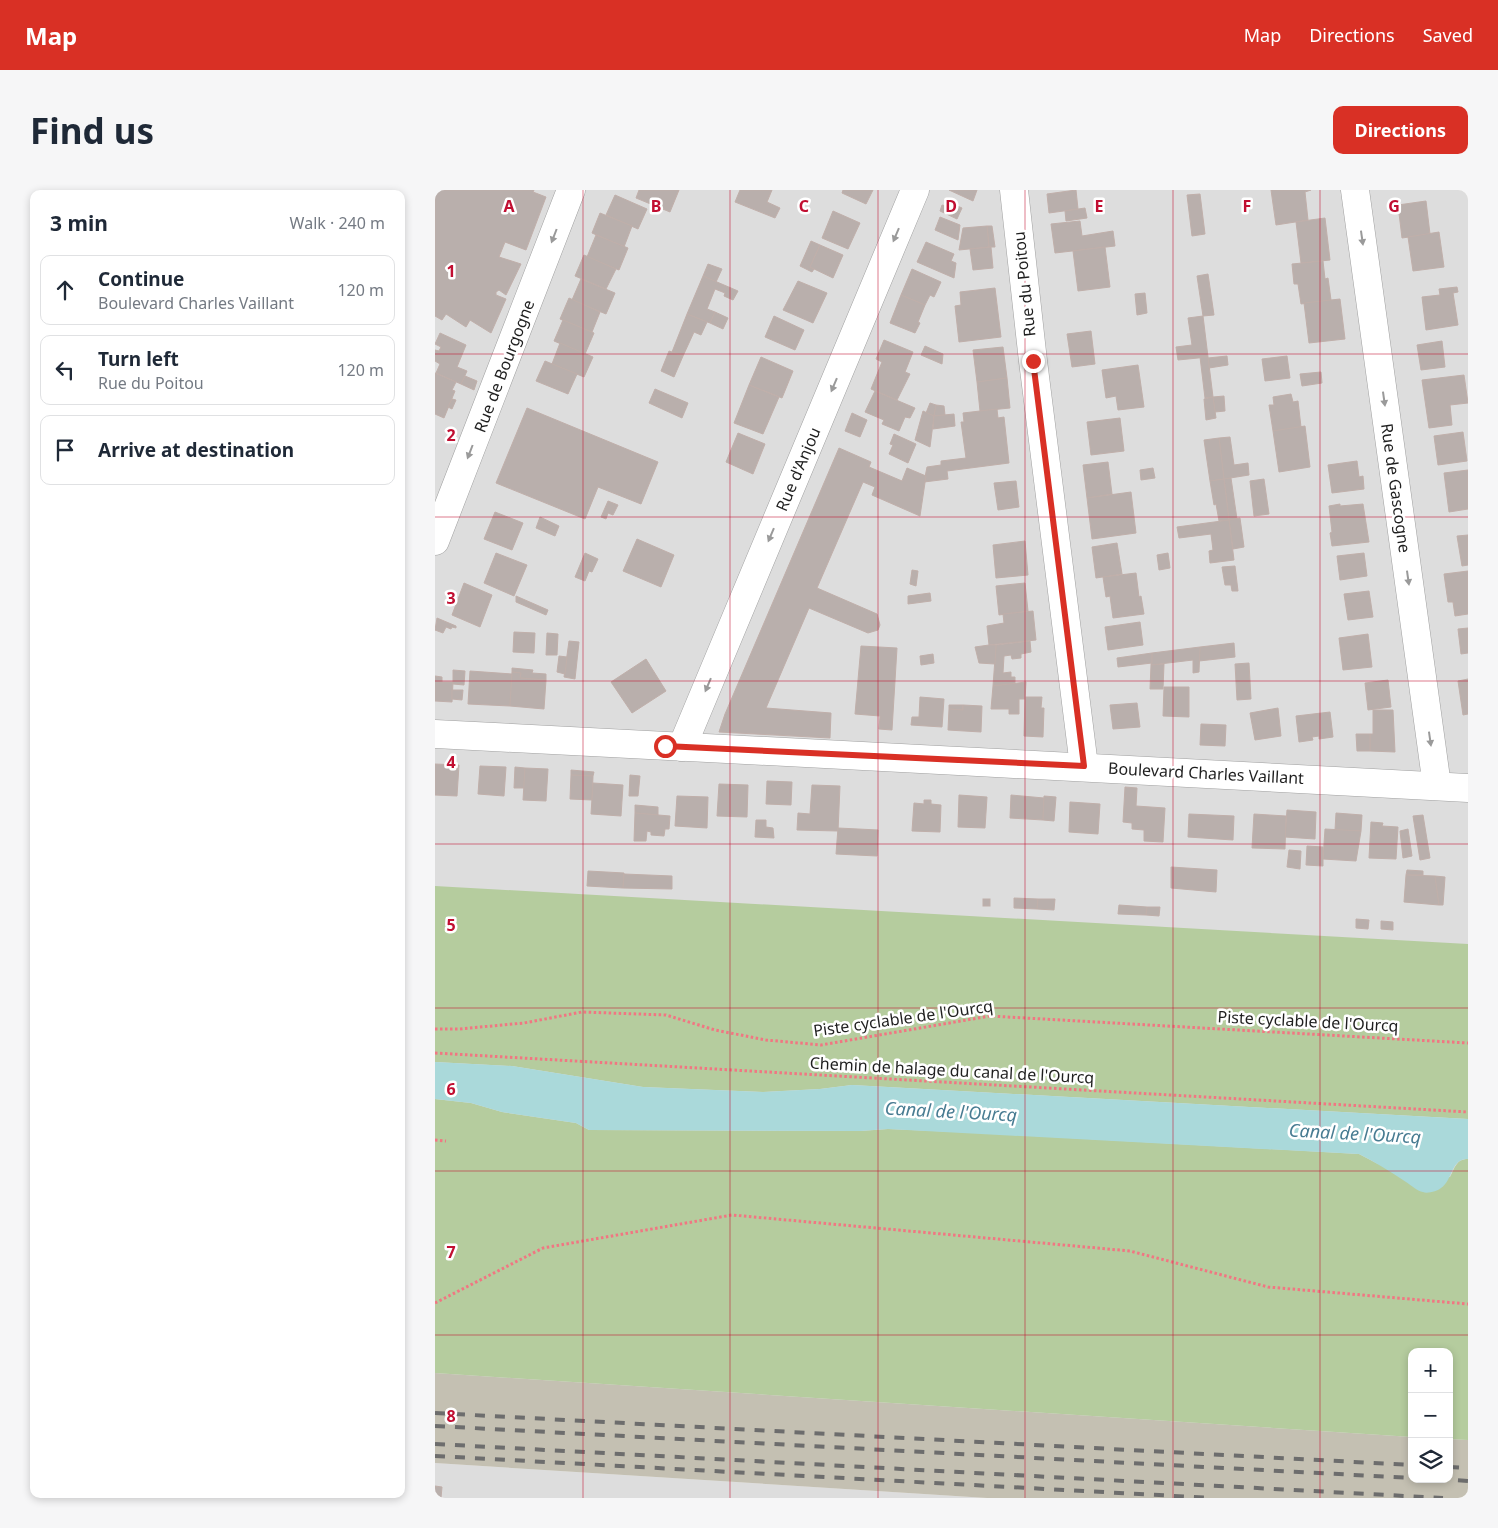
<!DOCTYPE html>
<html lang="en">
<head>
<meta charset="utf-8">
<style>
	:root { --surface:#fff; --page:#f6f6f7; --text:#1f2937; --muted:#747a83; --line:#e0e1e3; --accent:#d93025 }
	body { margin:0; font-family:"Noto Sans",sans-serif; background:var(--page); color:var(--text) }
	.controls { position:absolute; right:15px; bottom:15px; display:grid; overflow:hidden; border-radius:10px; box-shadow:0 2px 8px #0003 }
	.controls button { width:45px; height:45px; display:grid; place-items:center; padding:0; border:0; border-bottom:1px solid var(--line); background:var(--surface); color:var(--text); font:25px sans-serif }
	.stop { position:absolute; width:15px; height:15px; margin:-11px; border:4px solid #d93025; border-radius:50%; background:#fff }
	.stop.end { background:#d93025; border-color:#fff; box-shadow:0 1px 5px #0008 }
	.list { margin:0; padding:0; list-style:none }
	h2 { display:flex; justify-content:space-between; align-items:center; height:65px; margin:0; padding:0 20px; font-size:21px }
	h2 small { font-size:16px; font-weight:400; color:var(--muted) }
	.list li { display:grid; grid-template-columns:32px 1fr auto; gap:15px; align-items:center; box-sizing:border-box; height:70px; margin:0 10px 10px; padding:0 10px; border:1px solid var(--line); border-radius:10px }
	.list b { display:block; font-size:19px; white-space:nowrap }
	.list p { margin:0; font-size:16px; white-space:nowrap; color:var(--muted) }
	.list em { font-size:16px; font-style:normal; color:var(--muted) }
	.icon { flex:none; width:28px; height:28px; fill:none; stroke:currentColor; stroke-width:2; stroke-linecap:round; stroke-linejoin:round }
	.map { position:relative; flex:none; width:1033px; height:1308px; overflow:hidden; border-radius:10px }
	header { display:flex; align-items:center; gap:30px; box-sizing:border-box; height:70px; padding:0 25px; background:var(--accent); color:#fff }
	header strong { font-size:24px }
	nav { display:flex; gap:28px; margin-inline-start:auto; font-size:18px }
	.intro { display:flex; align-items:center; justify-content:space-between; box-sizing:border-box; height:120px; padding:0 30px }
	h1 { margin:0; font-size:35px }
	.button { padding:12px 22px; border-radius:10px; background:var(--accent); color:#fff; font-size:18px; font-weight:700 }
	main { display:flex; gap:30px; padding:0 30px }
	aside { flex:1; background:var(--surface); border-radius:10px; box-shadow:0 2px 8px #0003 }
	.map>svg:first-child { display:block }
</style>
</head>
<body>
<header>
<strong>Map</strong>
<nav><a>Map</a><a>Directions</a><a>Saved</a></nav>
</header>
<div class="intro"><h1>Find us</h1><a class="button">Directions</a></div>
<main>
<aside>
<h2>3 min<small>Walk · 240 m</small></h2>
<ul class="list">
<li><svg class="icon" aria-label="ahead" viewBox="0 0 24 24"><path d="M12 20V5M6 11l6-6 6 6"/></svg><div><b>Continue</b><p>Boulevard Charles Vaillant</p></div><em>120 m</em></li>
<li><svg class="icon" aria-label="left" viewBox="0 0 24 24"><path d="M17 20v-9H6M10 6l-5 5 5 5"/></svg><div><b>Turn left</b><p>Rue du Poitou</p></div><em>120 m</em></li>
<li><svg class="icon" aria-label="arrive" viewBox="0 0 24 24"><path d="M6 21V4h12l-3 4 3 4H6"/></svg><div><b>Arrive at destination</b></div></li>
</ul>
</aside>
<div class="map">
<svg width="1033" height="1308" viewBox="0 0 1033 1308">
	<rect width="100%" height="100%" fill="#efebe7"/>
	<g fill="#ddd">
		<path d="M0,0H1033V1250L1014,1249V1162H977V1247L0,1183Z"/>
		<path d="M0,1273L552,1308H0Z"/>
	</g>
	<path fill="#c4c0b2" d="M0,1183L977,1247V1289H1014V1249L1033,1250V1308H552L0,1273Z"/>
	<g fill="#b5cc9e">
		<path d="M0,696L1033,754V929L417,895L385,899L328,902L208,897L77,876L0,872Z"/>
		<path d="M0,909L36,913L67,922L141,933L154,940L425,941L453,939L544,943L924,964L943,974L1015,987C1020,978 1021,969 1033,969V1250L1014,1249V1162H977V1247L0,1183Z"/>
	</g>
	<path fill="#aad9da" d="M0,872L77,876L208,897L328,902L385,899L417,895L1033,929V969C1016,968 1018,990 1006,998C1003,1001 992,1004 988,1002C982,1001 976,995 971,992C956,982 940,972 924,964L453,939L425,941L154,940L141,933L67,922L36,913L0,909Z"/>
	<g fill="#b9afac" stroke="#c0afaa">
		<path d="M0,0H99L98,2L111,7L91,60L70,52L64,67L86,74L71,105L64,100L61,102V105L71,109L56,143L35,130L31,137L11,124L7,130L0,126Z"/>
		<path d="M204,0H244L235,22L201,8Z"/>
		<path d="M305,0H337L332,12L345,18L340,28L300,12Z"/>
		<path d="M408,0H438L431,14L407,3Z"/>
		<path d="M514,0H542L538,11Z"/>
		<path d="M641,0L643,19L614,23L612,4Z"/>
		<path d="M836,0H876L870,2L873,30L841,35Z"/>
		<path d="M765,4L770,44L757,46L752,5Z"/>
		<path d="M180,5L212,19L203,39L171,25Z"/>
		<path d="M991,11L995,44L967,48L963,15Z"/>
		<path d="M513,12L527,18L522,29L505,21L507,15L511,16Z"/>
		<path d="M650,18L652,28L631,31L630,21Z"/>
		<path d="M398,21L425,33L413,59L387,48Z"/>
		<path d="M165,23L197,36L189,57L157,43Z"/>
		<path d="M505,27L525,35L523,50L500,40Z"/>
		<path d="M890,28L895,70L866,73L861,32Z"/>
		<path d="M645,31L647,46L678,41L680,56L620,63L616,34Z"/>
		<path d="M552,36H557L560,57H554Z"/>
		<path d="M552,36L554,57L524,60L528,38Z"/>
		<path d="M1004,42L1009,77L978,81L973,47Z"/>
		<path d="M161,45L193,58L184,80L152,67Z"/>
		<path d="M376,51L385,55L375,77L379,79L377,82L365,76Z"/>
		<path d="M491,52L519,64L516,71L521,73L519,88L482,72Z"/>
		<path d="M385,55L408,65L398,88L375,77Z"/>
		<path d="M556,57L558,78L538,80L535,59Z"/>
		<path d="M670,57L675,97L643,101L638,61Z"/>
		<path d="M149,65L181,79L171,99L140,86Z"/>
		<path d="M888,71L890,89L893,88L896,110L866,114L863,94H859L857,74Z"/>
		<path d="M273,74L287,79L281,92L268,86Z"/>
		<path d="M477,79L506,92L499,107L495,105L490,115L466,105Z"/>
		<path d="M773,84L779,125L768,126L762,86Z"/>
		<path d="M268,86L303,101L298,110L289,106L290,103L280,99L272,119L280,122L275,133L252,124Z"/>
		<path d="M146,89L180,103L171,124L137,110Z"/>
		<path d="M363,91L392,103L378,133L348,120Z"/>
		<path d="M1022,97L1023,102L1018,103L1023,135L991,140L987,107L1005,105L1004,99Z"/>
		<path d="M560,98L566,147L524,152L520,116L526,115L525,102Z"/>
		<path d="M710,103L712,123L702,125L700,104Z"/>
		<path d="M466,105L490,115L483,132L485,133L480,143L455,133Z"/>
		<path d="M134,108L165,122L157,142L125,129Z"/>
		<path d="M905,109L910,149L874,153L869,113Z"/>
		<path d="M280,122L293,128L288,139L275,133Z"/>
		<path d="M252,124L272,132L266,145L259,142L248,166L237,162Z"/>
		<path d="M339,126L369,140L360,160L330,147Z"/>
		<path d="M768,126L773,167L743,170L741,157L757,155L753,128Z"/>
		<path d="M128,130L159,143L150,164L119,151Z"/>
		<path d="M656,141L660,174L637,177L632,144Z"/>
		<path d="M5,143L31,155L22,177L32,181L26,194L1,183L5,174L0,171V160L4,161L6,157L0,154Z"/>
		<path d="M449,150L478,162L470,182L475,184L462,210L436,199L447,172L441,169Z"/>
		<path d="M1007,151L1010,177L986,180L982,155Z"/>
		<path d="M125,153L158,167L149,187L117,174Z"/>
		<path d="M490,156L508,164L507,174L486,165Z"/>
		<path d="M568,157L572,188L542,192L538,160Z"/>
		<path d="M234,161L248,166L239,187L226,181Z"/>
		<path d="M792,166L793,175L774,178L773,168Z"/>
		<path d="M852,166L855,188L830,191L827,169Z"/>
		<path d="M326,167L358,181L347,208L314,195Z"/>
		<path d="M765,167H773L778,207L770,208Z"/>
		<path d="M110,171L142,184L133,204L101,191Z"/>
		<path d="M703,175L709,217L683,220L681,206L671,208L667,180Z"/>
		<path d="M886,182L887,193L867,196L865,184Z"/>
		<path d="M0,183L21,192L17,200L20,201L9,228L0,224Z"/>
		<path d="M1029,185L1033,213L1015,215L1017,235L994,238L987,190Z"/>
		<path d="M30,186L42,191L39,200L26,194Z"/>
		<path d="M572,188L575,218L545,221L542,192Z"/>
		<path d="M314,195L344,207L328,244L299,233Z"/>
		<path d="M220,199L253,213L247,228L214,213Z"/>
		<path d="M440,201L480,218L475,228L470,227L464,241L447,234L449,230L430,222Z"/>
		<path d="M856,204L858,212L863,211L866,237L838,241L834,215H839L838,207Z"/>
		<path d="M789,206L790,221L780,222L778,207Z"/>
		<path d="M778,207L781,228L771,230L769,209Z"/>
		<path d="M17,209L21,210L17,219L13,217Z"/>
		<path d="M495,213L501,215L499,226L491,223Z"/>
		<path d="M501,215L509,216L510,225L499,226Z"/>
		<path d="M92,218L223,272L206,314L163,297L150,329L61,293Z"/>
		<path d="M562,219L563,228L569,227L574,273L512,281L513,289L489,292L492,277L506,275V271L531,268L526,232H529L528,223Z"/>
		<path d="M488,221L499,226L495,257L480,250Z"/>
		<path d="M417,223L432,230L425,247L410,241Z"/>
		<path d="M519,224L520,236L498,239L499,226Z"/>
		<path d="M685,228L689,261L656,265L652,232Z"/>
		<path d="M870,236L875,277L844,282L838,241Z"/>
		<path d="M1028,242L1032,271L1003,275L999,246Z"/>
		<path d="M303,243L330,254L318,284L291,272Z"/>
		<path d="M459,244L481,254L473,273L454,264L458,255L455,254Z"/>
		<path d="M795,247L799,275L813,273L814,285L789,289L784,248Z"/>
		<path d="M784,248L789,289L775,291L769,250Z"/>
		<path d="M404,258L436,272L434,277L467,291L472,278L491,286L485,326L437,305L440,297L428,292L382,398L442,424L445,435L443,440L433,443L374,418L331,518L396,523L395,548L284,542L290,524Z"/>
		<path d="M922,271L924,287L928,286L929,299L897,303L893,275Z"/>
		<path d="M673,272L677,304L652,308L648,275Z"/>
		<path d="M718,278L720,288L706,290L705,280Z"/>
		<path d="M1033,280V319L1014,322L1009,283Z"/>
		<path d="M796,288L802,329L794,330L789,289Z"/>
		<path d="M789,289L794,330L784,331L781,314L779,315L775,291Z"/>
		<path d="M829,289L834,324L819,326L815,291Z"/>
		<path d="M581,291L584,317L563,320L559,293Z"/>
		<path d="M696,302L701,343L657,349L652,308Z"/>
		<path d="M173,311L183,315L178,325L173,323L171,329L166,327Z"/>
		<path d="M905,314V316L928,314L934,352L897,356L895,343L897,342L894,316Z"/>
		<path d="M60,322L88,333L77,360L49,349Z"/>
		<path d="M105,327L124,336L120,346L101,338Z"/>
		<path d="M805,328L809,357L798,359L794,330Z"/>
		<path d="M794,330L799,370L775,373L774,361L778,360L776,344L744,348L742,337Z"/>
		<path d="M1033,345V375L1027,376L1022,346Z"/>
		<path d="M202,349L239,365L226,397L188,381Z"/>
		<path d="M590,351L593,385L561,388L558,355Z"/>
		<path d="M682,353L687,384L661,388L657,357Z"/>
		<path d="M61,363L92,375L79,406L49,393Z"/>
		<path d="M150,363L163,369L157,382L154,381L150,391L140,387Z"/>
		<path d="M733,363L735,378L724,380L722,365Z"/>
		<path d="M929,363L932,386L905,390L902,366Z"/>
		<path d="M800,376L803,401H797L796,395H790L787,377Z"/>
		<path d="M477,380L483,381L481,396L475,394Z"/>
		<path d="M1033,381V424L1020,426L1018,412H1013L1009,384Z"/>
		<path d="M701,383L704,407L706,406L709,424L678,428L675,406L671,407L668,387Z"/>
		<path d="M29,393L57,405L45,437L17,425Z"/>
		<path d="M590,393L593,421L564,425L561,396Z"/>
		<path d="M934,401L938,427L913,430L909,404Z"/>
		<path d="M495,403L496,411L473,414V406Z"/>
		<path d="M81,406L113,420L111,425L81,412Z"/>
		<path d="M598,421L601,450L554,455L552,436L569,433L568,424Z"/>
		<path d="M2,428L21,436V438L17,437L16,439L11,437L8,443L0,440Z"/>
		<path d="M705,432L708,455L673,460L670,437Z"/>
		<path d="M1033,438V463L1026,464L1023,439Z"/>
		<path d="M79,442L100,443L99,463L78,462Z"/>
		<path d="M112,443L123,444L122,465H111Z"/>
		<path d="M933,444L937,477L908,480L904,448Z"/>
		<path d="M134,451L144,452L140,489L129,487Z"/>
		<path d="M595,451L596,462L586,464V468L577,469L576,465L569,466L568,483L576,482V487H580V494L558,496L561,455Z"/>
		<path d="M799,453L800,467L764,471L765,457Z"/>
		<path d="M554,455H561L560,474L544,473L540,457Z"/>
		<path d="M426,456L462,458L457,540L444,539L445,526L420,524Z"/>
		<path d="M765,457L764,482L758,483V470L716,475L717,463Z"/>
		<path d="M717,463V473L683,477L682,468Z"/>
		<path d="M498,464L499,473L486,475L485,466Z"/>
		<path d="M124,466L132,467L130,484L122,482Z"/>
		<path d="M211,469L231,501L197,523L176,492Z"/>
		<path d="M814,473L816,509L802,510L800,474Z"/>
		<path d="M729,474L728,499H715L716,475Z"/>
		<path d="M77,478L98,480L97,483L111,484V490L85,488L86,483L77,482Z"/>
		<path d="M18,480L30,481L29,495L18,494Z"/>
		<path d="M35,481L77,484L75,516L33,514Z"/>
		<path d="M77,482L86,483L85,488L111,490L109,519L75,516Z"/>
		<path d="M0,486L7,487V492H18L17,512L0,511Z"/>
		<path d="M1033,489V524L1028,525L1023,491Z"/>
		<path d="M953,490L956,517L933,520L930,493Z"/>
		<path d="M591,492L590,509H584V524H574V519H556L558,496Z"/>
		<path d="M729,497H754V527L728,526Z"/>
		<path d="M17,500H28L27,510L17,509Z"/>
		<path d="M485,507L509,509L507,537L476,535L477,527H484Z"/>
		<path d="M590,507H607L606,518H609L608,547L589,546Z"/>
		<path d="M702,513L705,537L678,539L675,515Z"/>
		<path d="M514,515H528V520L514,519Z"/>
		<path d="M528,515L547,516L546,542L513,540L514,519L528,520Z"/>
		<path d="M843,518L846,546L820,550L815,523Z"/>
		<path d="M938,520H958L960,562L935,561V544H938Z"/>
		<path d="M895,522L898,547L884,549V546L877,547L878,550L864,552L861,526Z"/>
		<path d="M766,534L791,535L790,556L765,555Z"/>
		<path d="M921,544H935V561H922Z"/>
		<path d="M0,574L24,575L22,606L0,605Z"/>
		<path d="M45,576L71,577L69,606L43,604Z"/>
		<path d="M80,577L90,578L89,598H79Z"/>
		<path d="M90,578L113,579L111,611L88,610Z"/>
		<path d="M136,580L159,582L158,586L136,585Z"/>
		<path d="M136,585L158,586L157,610L135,609Z"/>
		<path d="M195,585L205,586L203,606H194Z"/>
		<path d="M332,591L357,592L356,615L331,614Z"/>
		<path d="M158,593L188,595L186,626L156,624Z"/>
		<path d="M284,594L313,595L312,627L282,626Z"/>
		<path d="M377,595L405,596L403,641L362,640L363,623L375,624Z"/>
		<path d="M690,597L702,598L701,616L730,618L728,652L709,651V640L697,639V633L688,632Z"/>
		<path d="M524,605L552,607L550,638L523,637Z"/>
		<path d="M576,605L609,608L608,630L575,628Z"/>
		<path d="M242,606L273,607L272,638L240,636Z"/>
		<path d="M609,606L621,607L619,631L608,630Z"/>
		<path d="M489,610H496V614L506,615L505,642L477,641L479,613L489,614Z"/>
		<path d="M635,612L665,614L663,644L634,642Z"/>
		<path d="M200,615L223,617V625L200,623Z"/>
		<path d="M852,620L881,622L880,649L850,647Z"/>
		<path d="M200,623L235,626L234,639H230L229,646L216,645V642L212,641L211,651H199Z"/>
		<path d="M901,623L927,625L926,641L900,640Z"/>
		<path d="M754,624L799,626L798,650L753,647Z"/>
		<path d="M819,624L851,626L850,659L817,658Z"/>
		<path d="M988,625L995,668L985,670L978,626Z"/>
		<path d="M321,630H331V637L338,638L339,648L320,647Z"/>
		<path d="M936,632L948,633L947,636L963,637L961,669L934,668Z"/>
		<path d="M403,638L443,640L442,666L401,664Z"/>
		<path d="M890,639L926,641L921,671L888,669Z"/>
		<path d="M973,639L977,666L968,668L965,641Z"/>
		<path d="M872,656L888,657V676L871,675Z"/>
		<path d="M854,660L866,661L865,679L852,677Z"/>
		<path d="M736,677L782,680L781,702L736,698Z"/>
		<path d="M972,680L988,681V685H971Z"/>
		<path d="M153,681L189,683L188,698L152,696Z"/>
		<path d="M189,684L237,686V699L188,698Z"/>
		<path d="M971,685L1000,686L1004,715L969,712Z"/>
		<path d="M1000,686L1010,687L1008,715H1004Z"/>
		<path d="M579,708L603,709L602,719L579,718Z"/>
		<rect x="548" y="709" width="7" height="7"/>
		<path d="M603,709H620L619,720L602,719Z"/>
		<path d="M684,715L712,717L711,725L683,724Z"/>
		<path d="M712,717H725L724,726L711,725Z"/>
		<path d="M921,729L934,730L933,739L921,738Z"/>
		<path d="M946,731L958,732V740L946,739Z"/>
		<path d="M0,1296L7,1297L6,1308H0Z"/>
	</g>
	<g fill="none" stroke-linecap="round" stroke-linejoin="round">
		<defs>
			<g id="minor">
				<path d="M579,0L598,171L649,576"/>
				<path d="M920,0L1002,596"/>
				<path d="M0,351L136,0"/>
				<path d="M0,544C344,563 689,578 1033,598"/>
				<path d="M247,557L480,0"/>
			</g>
		</defs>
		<use href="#minor" stroke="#a0a0a0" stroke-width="29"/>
		<g stroke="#f17682" stroke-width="3" stroke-dasharray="2.5 2.5" stroke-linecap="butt">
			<path d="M0,839H24L89,833L147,822L231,825L280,840L331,850L386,855L555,826L1033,853"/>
			<path d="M0,863L1033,922"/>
			<path d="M0,950L11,951"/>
			<path d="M0,1113L108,1058L297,1025L695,1061L833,1097L1033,1114"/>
		</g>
		<use href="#minor" stroke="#fff" stroke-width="28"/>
		<g stroke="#6d6d6d" stroke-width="4" stroke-dasharray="10 10" stroke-linecap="butt">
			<path d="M0,1223L977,1275"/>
			<path d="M0,1236L977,1288"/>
			<path d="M0,1254L1008,1308"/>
			<path d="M0,1266L778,1308"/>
			<path d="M1014,1277L1033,1278"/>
			<path d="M1003,1289L1033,1291"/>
		</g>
	</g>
	<defs><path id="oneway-solid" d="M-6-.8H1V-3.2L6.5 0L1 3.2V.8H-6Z" transform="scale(1.25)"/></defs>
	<g fill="#9a9a9a">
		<use href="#oneway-solid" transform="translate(461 45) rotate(113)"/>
		<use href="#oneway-solid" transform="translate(119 46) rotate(111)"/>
		<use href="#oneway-solid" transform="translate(927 48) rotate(82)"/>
		<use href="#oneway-solid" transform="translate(399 195) rotate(113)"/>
		<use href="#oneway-solid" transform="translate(949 209) rotate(82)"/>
		<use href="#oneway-solid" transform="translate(35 262) rotate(111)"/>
		<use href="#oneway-solid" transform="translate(336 345) rotate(113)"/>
		<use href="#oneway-solid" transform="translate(973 388) rotate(82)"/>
		<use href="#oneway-solid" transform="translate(273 495) rotate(113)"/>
		<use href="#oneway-solid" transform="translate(995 549) rotate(82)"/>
	</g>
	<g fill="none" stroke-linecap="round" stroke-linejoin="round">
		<path stroke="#d93025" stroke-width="6" d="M230,556L649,576L598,171"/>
	</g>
	<path fill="none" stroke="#c10e31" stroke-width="1" stroke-opacity="0.55" d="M148,0V1308M295,0V1308M443,0V1308M590,0V1308M738,0V1308M885,0V1308M0,164H1033M0,327H1033M0,491H1033M0,654H1033M0,818H1033M0,981H1033M0,1145H1033"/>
	<g text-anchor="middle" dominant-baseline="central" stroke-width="5" stroke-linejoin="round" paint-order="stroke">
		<g font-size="16" fill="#1f1f1f" stroke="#fff">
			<text transform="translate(589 94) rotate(-96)">Rue du Poitou</text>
			<text transform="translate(69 176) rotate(-69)">Rue de Bourgogne</text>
			<text transform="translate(363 279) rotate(-67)">Rue d'Anjou</text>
			<text transform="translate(961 298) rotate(82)">Rue de Gascogne</text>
			<text transform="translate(771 583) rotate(3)">Boulevard Charles Vaillant</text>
			<text transform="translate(468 828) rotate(-8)">Piste cyclable de l'Ourcq</text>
			<text transform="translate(873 831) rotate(3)">Piste cyclable de l'Ourcq</text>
			<text transform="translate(517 880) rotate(3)">Chemin de halage du canal de l'Ourcq</text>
		</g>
		<g font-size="18" font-style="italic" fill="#487c92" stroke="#fff">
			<text transform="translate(516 921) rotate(3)">Canal de l'Ourcq</text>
			<text transform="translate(920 943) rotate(3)">Canal de l'Ourcq</text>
		</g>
	</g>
	<g font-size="16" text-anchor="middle" font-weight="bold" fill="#c10e31" stroke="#fff" stroke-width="5" stroke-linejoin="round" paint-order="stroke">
		<text x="74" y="22">A</text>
		<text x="221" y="22">B</text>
		<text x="369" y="22">C</text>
		<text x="516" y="22">D</text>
		<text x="664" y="22">E</text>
		<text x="812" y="22">F</text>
		<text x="959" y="22">G</text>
		<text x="16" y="87">1</text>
		<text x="16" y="251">2</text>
		<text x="16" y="414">3</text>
		<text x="16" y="578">4</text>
		<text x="16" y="741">5</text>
		<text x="16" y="905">6</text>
		<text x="16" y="1068">7</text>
		<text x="16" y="1232">8</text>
	</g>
</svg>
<div class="controls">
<button>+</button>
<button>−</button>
<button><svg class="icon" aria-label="layers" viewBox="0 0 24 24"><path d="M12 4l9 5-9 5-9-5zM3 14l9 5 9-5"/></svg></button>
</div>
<div class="stop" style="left:230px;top:556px"></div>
<div class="stop end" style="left:598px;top:171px"></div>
</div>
</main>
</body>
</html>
